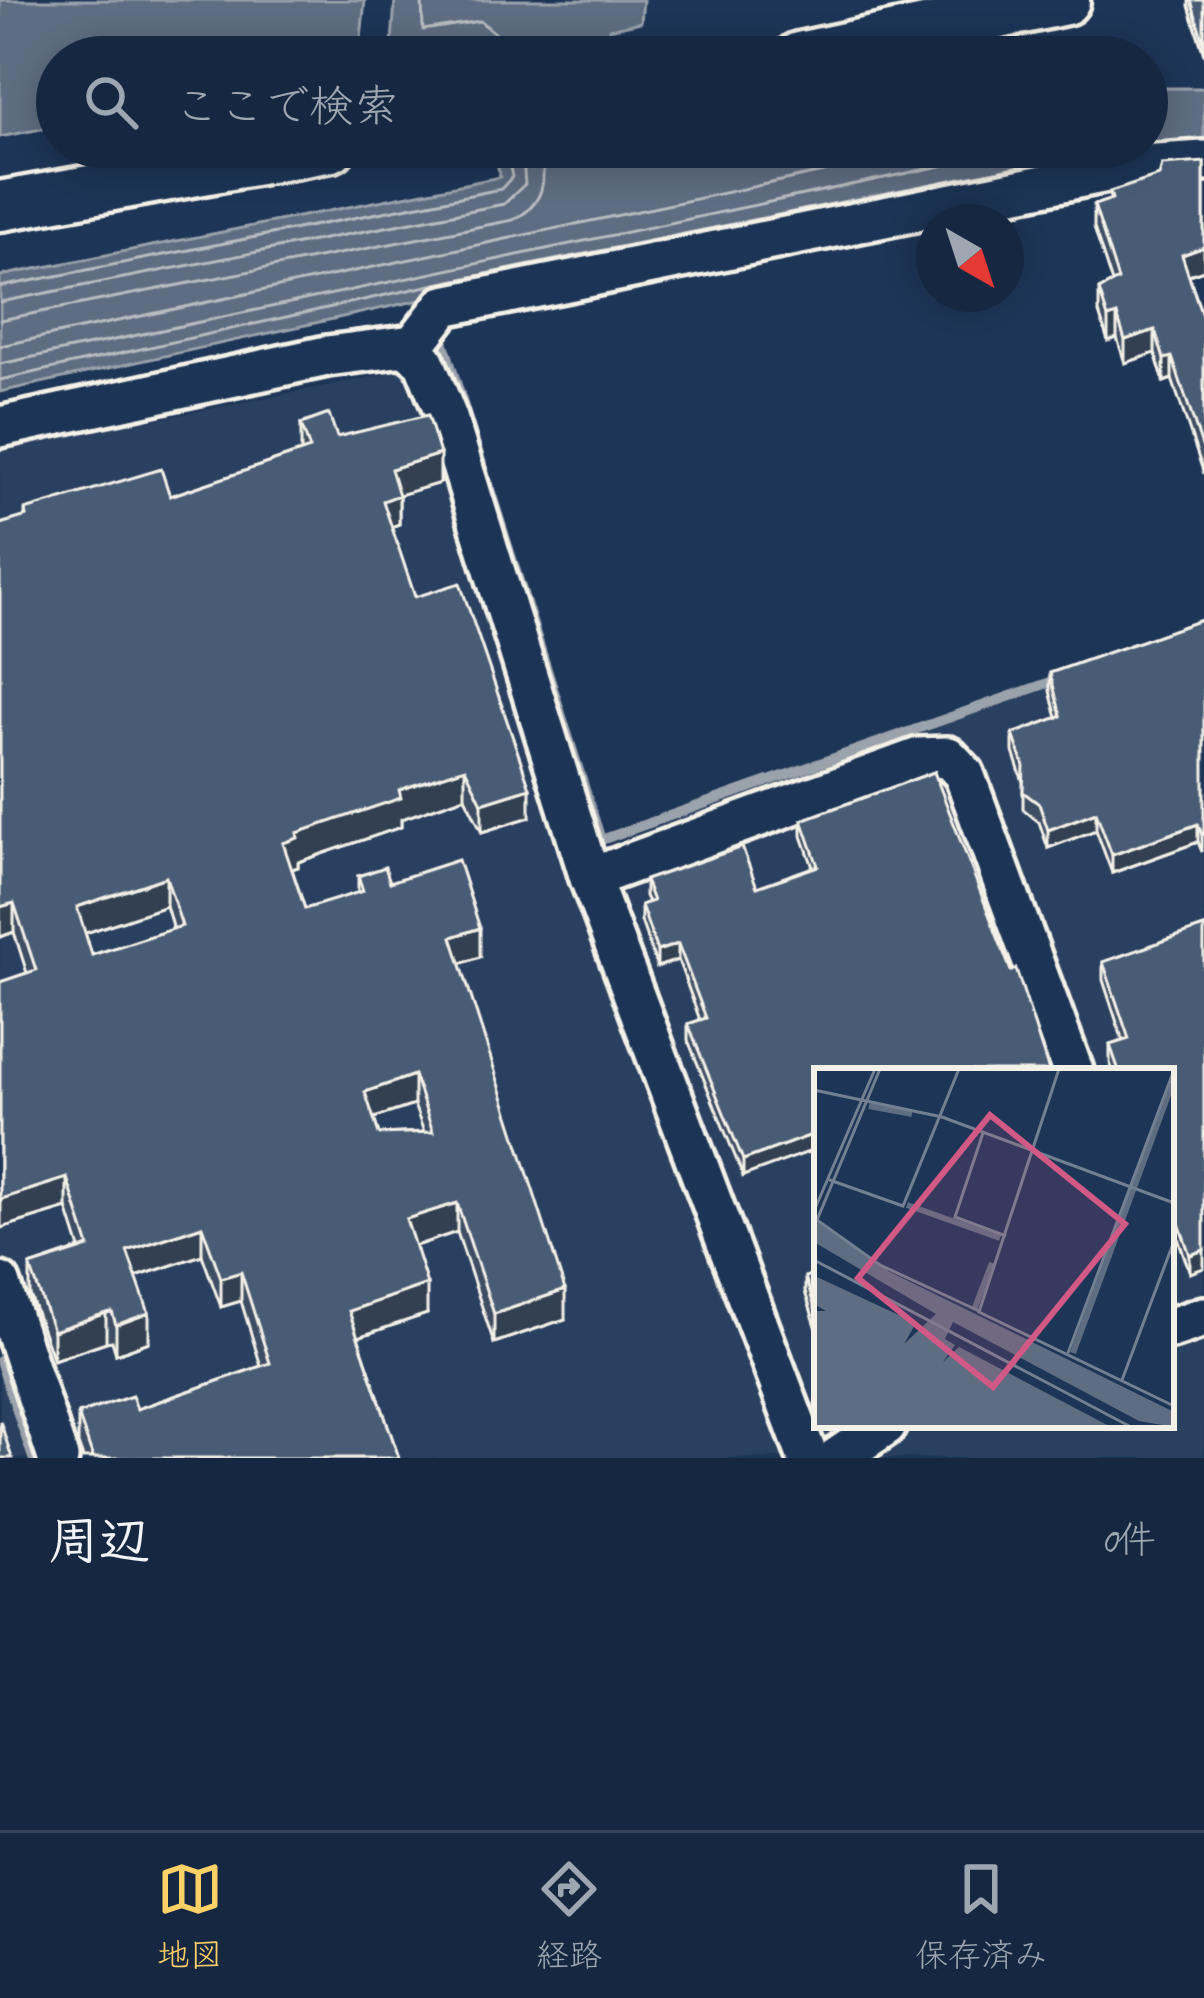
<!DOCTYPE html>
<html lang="ja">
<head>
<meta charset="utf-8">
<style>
	:root { --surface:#162841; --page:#1f3048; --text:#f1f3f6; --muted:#9ea6b1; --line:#35445a; --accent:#ffd166 }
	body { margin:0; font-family:Caveat,"Klee One",sans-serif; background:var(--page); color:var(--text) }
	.compass { position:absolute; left:916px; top:204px; width:108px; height:108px; border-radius:50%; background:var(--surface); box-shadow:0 6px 30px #0003; rotate:141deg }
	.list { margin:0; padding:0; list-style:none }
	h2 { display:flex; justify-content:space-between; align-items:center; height:156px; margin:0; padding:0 48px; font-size:51px }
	h2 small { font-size:39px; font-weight:400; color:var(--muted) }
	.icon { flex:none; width:66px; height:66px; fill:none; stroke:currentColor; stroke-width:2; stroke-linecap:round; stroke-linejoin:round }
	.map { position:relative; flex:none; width:1204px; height:1458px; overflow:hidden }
	.search { position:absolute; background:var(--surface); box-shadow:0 6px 30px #0003; left:36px; right:36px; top:36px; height:132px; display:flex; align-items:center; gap:30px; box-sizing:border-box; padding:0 42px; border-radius:66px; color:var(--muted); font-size:45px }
	.sheet { height:372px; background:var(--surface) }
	nav { display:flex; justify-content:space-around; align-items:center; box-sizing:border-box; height:168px; border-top:3px solid var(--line); background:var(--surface); font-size:33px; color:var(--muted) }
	nav a { display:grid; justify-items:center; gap:6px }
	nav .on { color:var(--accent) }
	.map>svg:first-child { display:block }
</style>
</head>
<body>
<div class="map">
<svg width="1204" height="1458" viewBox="0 0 1204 1458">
	<rect width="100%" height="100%" fill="#1d3557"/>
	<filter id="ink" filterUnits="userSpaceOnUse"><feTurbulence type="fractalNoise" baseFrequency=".00833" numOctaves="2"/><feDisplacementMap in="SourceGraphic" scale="24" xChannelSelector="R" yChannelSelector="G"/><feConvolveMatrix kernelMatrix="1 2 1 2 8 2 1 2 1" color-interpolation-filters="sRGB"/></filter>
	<g filter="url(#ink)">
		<path fill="#2a4060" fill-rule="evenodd" d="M412,369L571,865L1204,628V1458H0V450ZM817,1071H1171V1425H817Z"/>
		<g fill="#5e6d82" stroke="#9aa2ab" stroke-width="3">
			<path d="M0,0H365L359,57H57V126L0,137Z"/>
			<path d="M395,0H643L641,22L609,29L614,57H475L472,46L391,57Z"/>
			<path d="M1147,88H1204V146L438,296L0,392V276L500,177L494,147H1147Z"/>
		</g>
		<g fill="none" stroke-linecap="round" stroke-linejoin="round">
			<g stroke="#b8bcbf" stroke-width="3">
				<path d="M422,0L423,30L480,21L496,34L501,57"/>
				<path d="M0,287L501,189L512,177L506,147"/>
				<path d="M0,302L504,204L525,184L522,147"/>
				<path d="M0,320L513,220C545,204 547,179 540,147"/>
				<path d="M0,346L941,147"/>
				<path d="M0,364L1031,147"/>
				<path d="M0,380L436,284L1114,147"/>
			</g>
			<g stroke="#9aa2ab" stroke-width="10">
				<path d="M440,331L601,840L1059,679"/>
				<path d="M0,1361L33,1458"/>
			</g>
			<defs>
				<g id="minor">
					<path d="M410,350L444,306L1142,165L1204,161"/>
					<path d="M0,427L327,356L405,346L424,361L447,418L590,878L808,1458"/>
					<path d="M590,878L919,758L948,757L964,774L1073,1071"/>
					<path d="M0,1283L58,1458"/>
					<path d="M1171,1328L1204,1317"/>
					<path d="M837,1458L886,1425"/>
				</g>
				<g id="major">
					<path d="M799,57L1065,0"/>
					<path d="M0,206L331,147"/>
				</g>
			</defs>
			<use href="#minor" stroke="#f4f1e8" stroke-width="48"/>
			<use href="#major" stroke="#f4f1e8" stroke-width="57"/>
			<use href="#minor" stroke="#1d3557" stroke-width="39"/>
			<use href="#major" stroke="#1d3557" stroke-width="48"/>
		</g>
		<g fill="#3e4e64" stroke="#f4f1e8" stroke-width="3" fill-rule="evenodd">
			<path d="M1189,0H1204V55L1189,6Z"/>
			<path d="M1204,162V270L1189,275L1204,322V474L1172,379L1164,382L1155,353L1125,363L1117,338L1108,341L1099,313V290L1112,283L1094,228V205L1110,200V192Z"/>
			<path d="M301,424L337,437L440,483L399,495V524L391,527L415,597L530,817L482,832L465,797L401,819V827L298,862V867L292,869L305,909L358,893V876L390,882L480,957L460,964L565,1319L494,1343L457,1232L415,1246L427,1314L358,1337L399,1458H83L78,1444V1414L137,1409L261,1366L241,1301L221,1307L202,1255L136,1277L149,1342L116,1354L112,1341L106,1342L53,1360L30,1295V1266L80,1249L67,1208L1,1228L0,1226V982L27,973L14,932L0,937V524L25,517V510L170,496L301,452ZM166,906L173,929L92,955L85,933ZM414,1105L424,1132L379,1134L374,1118Z"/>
			<path d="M1204,619L1202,852L1198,842L1112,873L1096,830L1048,848L1039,822L1023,809V782L1013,752V734L1057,718L1050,691V673Z"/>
			<path d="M934,772L817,1071L743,1176L688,1040V1024L700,1020L678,960L657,967L641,921V905L648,902L645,896V880L757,887L813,867L802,836V820Z"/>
			<path d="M1204,927L1190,1273L1171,1218V1071H1113L1110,1063V1045L1123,1041L1103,980V962Z"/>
			<path d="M817,1273V1329L805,1292V1277Z"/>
		</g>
		<g fill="#324051" stroke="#f4f1e8" stroke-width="3">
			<path d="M1204,247V270L1182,277V255Z"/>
			<path d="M1117,315V338L1108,341V318Z"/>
			<path d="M1155,330V353L1125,363V340Z"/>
			<path d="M1172,357V379L1164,382V359Z"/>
			<path d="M440,454V483L399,495V524L383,530V501L391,469Z"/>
			<path d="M465,768V797L401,819V827L298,862V867L283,872V843L297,833L399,790Z"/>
			<path d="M530,788V817L482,832V803Z"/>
			<path d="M1096,812V830L1048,848V830Z"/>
			<path d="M1198,824V842L1112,873V855Z"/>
			<path d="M166,877V906L77,936V907Z"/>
			<path d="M14,903V932L0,937V907Z"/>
			<path d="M480,928V957L452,966V937Z"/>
			<path d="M678,944V960L657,967V951Z"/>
			<path d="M414,1075V1105L365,1121V1092Z"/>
			<path d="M817,1133V1149L743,1176V1160Z"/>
			<path d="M67,1178V1208L1,1228V1199Z"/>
			<path d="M457,1203V1232L406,1249V1219Z"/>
			<path d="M202,1226V1255L127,1280V1251Z"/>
			<path d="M1204,1250V1268L1190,1273V1255Z"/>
			<path d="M241,1272V1301L221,1307V1278Z"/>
			<path d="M427,1284V1314L349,1340V1311Z"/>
			<path d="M565,1290V1319L494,1343V1314Z"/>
			<path d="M106,1313V1342L53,1360V1331Z"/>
			<path d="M149,1313V1342L116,1354V1325Z"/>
		</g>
		<g fill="#485b74" stroke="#f4f1e8" stroke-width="3" fill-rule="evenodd">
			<path d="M1191,0H1204V45Z"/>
			<path d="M1204,162V247L1182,255L1204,322V452L1172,357L1164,359L1155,330L1125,340L1117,315L1108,318L1099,290L1118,280L1094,205L1112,199L1110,192L1159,176L1162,165Z"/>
			<path d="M329,414L337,437L428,415L440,454L391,469L399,495L383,501L415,597L460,583L530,788L482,803L465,768L399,790L401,798L297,833L298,838L283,843L305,909L363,891L358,876L385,867L390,882L458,860L480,928L452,937L565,1290L494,1314L457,1203L406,1219L427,1284L349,1311L399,1458H93L78,1414L132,1396L137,1409L270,1363L241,1272L221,1278L202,1226L127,1251L149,1313L116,1325L112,1312L106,1313L53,1331L30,1266L89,1247L67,1178L1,1199L0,1197V982L36,970L14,903L0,907V524L27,516L25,510L161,469L170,496L310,449L301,424ZM166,877L182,926L92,955L77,907ZM414,1075L433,1132L379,1134L365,1092Z"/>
			<path d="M1204,619V834L1202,835L1198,824L1112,855L1096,812L1048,830L1039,804L1023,792L1024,766L1013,734L1061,716L1050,673Z"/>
			<path d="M934,772L1011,971L1016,969L1049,1071H817V1133L743,1160L688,1024L706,1018L678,944L657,951L641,905L653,901L645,880L742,847L757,887L818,866L802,820Z"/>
			<path d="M1204,927V1250L1190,1255L1171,1200V1071H1119L1110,1045L1129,1039L1103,962Z"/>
			<path d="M817,1273V1314L805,1277Z"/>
			<path d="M0,1421L12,1458H0Z"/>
		</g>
	</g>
	<g transform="translate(814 1068)">
		<rect width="360" height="360" fill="#1d3557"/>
		<path d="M0,150L76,204L360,344V359L325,353L139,254L131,271L141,277L129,294L145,279L297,359H0V243H12L0,236L3,209L102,255L90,276L122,246L0,174Z" fill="#5e6d82"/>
		<path fill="none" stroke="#5e6d82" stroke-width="6" d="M55,38L98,46M93,137L186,170M160,242L178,195M259,285L360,11"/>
		<path fill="none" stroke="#738091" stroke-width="3" d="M66,1L3,152L66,197L165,243M245,1L165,244L360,338M0,22L128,49L360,135M169,65L141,149L192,168M13,111L89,138L145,1M0,143L61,1M0,192L317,359M254,285L360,2M308,312L360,173"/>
		<path fill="#d15985" fill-opacity="0.15" stroke="#d15985" stroke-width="6" d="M176,47L311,156L179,319L44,210Z"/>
		<rect width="360" height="360" fill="none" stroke="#f4f1e8" stroke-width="6"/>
	</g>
</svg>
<svg class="compass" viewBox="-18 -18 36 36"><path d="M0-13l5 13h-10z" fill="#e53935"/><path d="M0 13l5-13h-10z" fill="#9ea6b1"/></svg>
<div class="search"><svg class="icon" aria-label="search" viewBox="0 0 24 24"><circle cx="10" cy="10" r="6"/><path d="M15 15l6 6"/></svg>ここで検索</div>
</div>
<section class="sheet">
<h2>周辺<small>0件</small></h2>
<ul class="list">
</ul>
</section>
<nav>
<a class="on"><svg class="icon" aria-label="map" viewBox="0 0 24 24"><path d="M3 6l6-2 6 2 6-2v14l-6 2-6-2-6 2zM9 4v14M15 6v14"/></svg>地図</a>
<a><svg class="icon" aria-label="directions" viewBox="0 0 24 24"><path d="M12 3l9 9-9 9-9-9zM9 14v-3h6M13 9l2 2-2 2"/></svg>経路</a>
<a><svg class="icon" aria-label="saved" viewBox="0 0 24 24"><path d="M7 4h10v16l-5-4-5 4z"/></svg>保存済み</a>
</nav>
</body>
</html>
